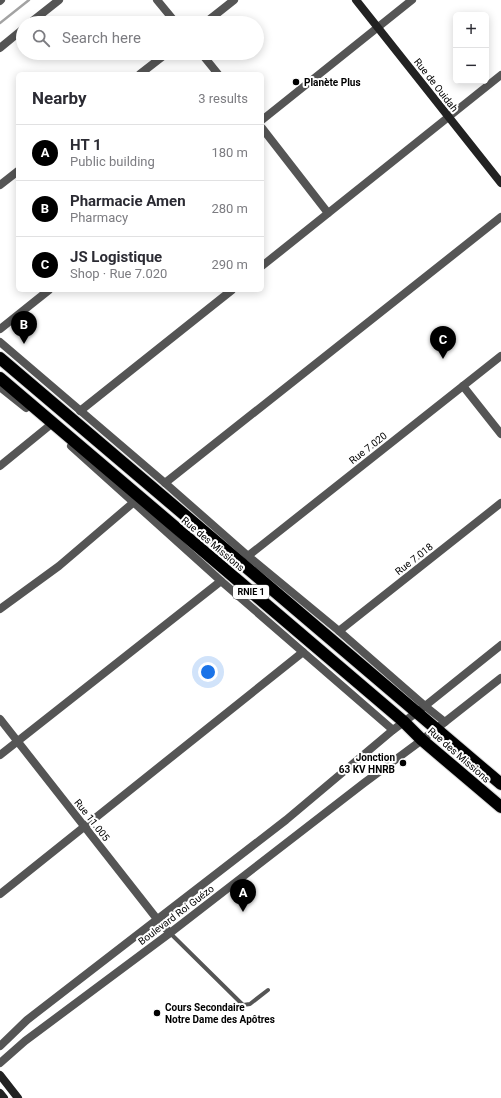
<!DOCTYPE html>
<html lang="en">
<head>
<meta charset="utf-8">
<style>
	:root { --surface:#fff; --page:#f7f7f7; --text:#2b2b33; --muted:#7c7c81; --line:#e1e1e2; --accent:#000 }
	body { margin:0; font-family:Roboto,sans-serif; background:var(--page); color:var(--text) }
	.controls { position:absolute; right:12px; top:12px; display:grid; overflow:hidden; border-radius:6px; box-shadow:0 2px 10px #0003 }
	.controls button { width:36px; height:36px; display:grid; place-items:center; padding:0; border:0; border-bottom:1px solid var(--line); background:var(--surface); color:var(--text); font:20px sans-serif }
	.you { position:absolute; left:208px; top:672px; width:14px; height:14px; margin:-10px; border:3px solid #fff; border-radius:50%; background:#1a73e8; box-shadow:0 0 0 6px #1a73e833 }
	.badge { display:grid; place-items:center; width:26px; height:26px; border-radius:50%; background:var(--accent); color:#fff; font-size:13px; font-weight:700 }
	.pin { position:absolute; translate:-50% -33px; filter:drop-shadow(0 1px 2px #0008) }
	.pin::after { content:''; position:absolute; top:21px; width:14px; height:12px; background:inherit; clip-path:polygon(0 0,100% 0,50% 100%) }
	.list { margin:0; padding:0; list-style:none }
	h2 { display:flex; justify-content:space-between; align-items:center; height:52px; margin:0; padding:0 16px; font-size:17px }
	h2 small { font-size:13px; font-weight:400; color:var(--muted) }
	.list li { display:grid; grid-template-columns:26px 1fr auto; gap:12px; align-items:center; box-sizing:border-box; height:56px; padding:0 16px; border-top:1px solid var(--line) }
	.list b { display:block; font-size:15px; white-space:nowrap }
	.list p { margin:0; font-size:13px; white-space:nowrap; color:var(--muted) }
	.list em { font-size:13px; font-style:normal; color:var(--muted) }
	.icon { flex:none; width:22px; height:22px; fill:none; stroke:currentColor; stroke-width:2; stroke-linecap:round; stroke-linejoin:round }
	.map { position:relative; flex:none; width:501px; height:1098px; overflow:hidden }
	.search { position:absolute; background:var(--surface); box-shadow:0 2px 10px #0003; left:16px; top:16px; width:248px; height:44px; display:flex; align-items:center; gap:10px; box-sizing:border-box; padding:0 14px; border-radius:22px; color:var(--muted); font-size:15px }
	.panel { position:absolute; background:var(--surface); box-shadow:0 2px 10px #0003; left:16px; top:72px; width:248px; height:220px; border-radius:6px }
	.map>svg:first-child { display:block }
</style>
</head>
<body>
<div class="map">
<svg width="501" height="1098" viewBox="0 0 501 1098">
	<rect width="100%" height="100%" fill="#fff"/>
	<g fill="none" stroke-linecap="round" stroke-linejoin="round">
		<path stroke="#a3a3a3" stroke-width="2.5" d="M0,23L29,0"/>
		<defs>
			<g id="highway">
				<path d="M0,358L501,784"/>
				<path d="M0,378L403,721L422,740L501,807"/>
			</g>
		</defs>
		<use href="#highway" stroke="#dbdbdb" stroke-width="14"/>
		<path stroke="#555" stroke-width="4" d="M170,933L243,1005L250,1004L268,990"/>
		<g stroke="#555" stroke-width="8">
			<path d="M157,0L176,23"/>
			<path d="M0,1L1,0"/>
			<path d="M30,23L59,0"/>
			<path d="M205,23L234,0"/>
			<path d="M0,48L23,29"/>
			<path d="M201,53L218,74"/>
			<path d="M140,74L167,53"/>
			<path d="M262,120L412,0"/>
			<path d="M262,128L328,213"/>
			<path d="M0,185L18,171"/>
			<path d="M262,266L501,75"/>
			<path d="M0,329L49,290"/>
			<path d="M0,342L165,483L248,556L339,631L425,706L445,722"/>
			<path d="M463,386L501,434"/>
			<path d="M0,387L26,408"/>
			<path d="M80,411L232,290"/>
			<path d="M71,446L221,581L393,730"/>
			<path d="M0,466L49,426"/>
			<path d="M165,483L501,217"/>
			<path d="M248,556L501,356"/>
			<path d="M0,609L59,566L134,502"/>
			<path d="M339,631L501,503"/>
			<path d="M0,719L157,919L170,933"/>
			<path d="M0,755L221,581"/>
			<path d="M0,894L303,652"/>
			<path d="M0,1046L27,1020L286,820L393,730L425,706L501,645"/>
			<path d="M0,1063L25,1041L170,933L364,783L422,740L501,678"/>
		</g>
		<g stroke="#222" stroke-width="8">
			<path d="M356,0L501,183"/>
			<path d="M0,1075L18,1098"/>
			<path d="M0,1093L4,1098"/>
		</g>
		<use href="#highway" stroke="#000" stroke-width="12"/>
	</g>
	<g fill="#000" stroke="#fff" stroke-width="1.5">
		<circle cx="296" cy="82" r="4"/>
		<circle cx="403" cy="763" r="4"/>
		<circle cx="157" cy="1013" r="4"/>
	</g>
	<g text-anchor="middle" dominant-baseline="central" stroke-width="4" stroke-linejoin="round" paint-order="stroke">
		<rect fill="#fff" stroke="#4c4c4c" stroke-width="1" x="233" y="585" width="36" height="14" rx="3"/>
		<g font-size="9" font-weight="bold" fill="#000">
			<text x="251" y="592">RNIE 1</text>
		</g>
		<g font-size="10" font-weight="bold" fill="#000" stroke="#fff" text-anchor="start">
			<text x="304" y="82">Planète Plus</text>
			<text x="395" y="757" text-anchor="end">Jonction<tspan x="395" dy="12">63 KV HNRB</tspan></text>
			<text x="165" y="1007">Cours Secondaire<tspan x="165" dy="12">Notre Dame des Apôtres</tspan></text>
		</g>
		<g font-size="10" fill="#000" stroke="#fff">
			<text transform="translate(436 85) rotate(52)">Rue de Ouidah</text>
			<text transform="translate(368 448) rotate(-38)">Rue 7.020</text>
			<text transform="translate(213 544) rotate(40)">Rue des Missions</text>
			<text transform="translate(414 559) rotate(-38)">Rue 7.018</text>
			<text transform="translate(459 755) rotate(41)">Rue des Missions</text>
			<text transform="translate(92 820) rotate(52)">Rue 11.005</text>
			<text transform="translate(176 915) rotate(-37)">Boulevard Roi Guézo</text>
		</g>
	</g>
</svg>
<div class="controls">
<button>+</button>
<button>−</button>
</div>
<div class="you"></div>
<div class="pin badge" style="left:243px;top:912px">A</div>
<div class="pin badge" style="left:24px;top:344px">B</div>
<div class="pin badge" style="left:443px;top:359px">C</div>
<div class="search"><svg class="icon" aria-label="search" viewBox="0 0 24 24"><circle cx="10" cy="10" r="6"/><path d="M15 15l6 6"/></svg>Search here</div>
<section class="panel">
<h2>Nearby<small>3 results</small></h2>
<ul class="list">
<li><span class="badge">A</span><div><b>HT 1</b><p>Public building</p></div><em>180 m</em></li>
<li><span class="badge">B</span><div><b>Pharmacie Amen</b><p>Pharmacy</p></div><em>280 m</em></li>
<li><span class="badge">C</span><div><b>JS Logistique</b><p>Shop · Rue 7.020</p></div><em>290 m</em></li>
</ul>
</section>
</div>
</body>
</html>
